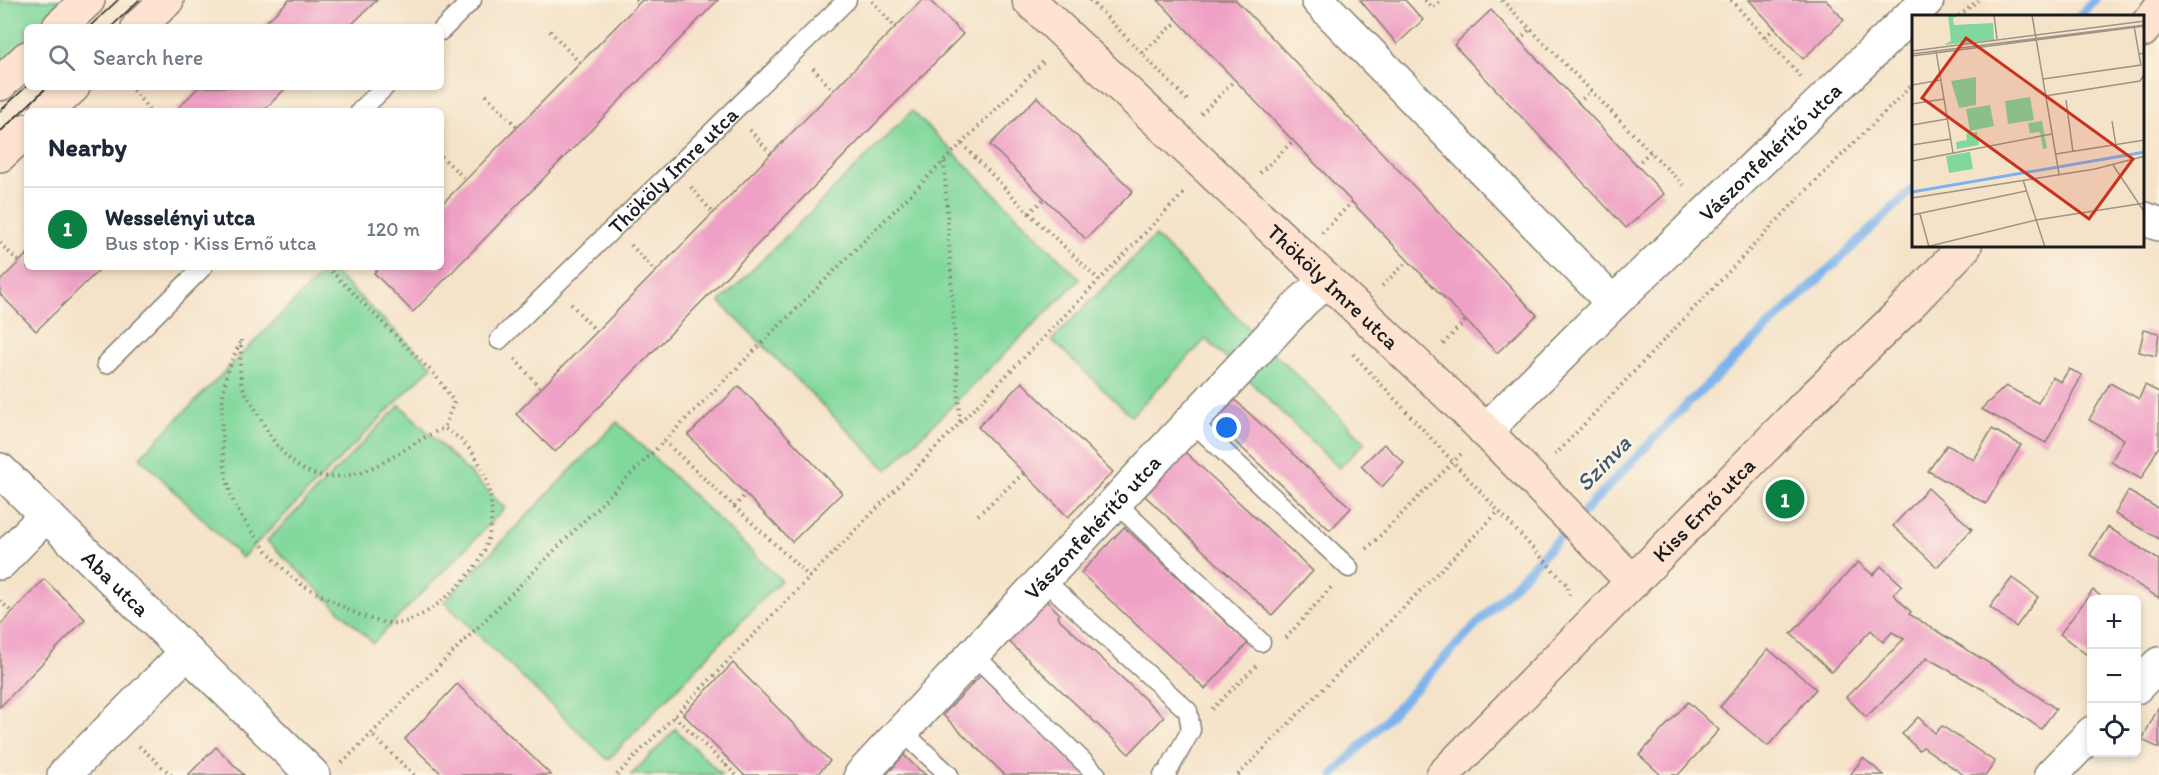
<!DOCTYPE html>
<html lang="en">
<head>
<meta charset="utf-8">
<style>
	:root { --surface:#fff; --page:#f6f6f7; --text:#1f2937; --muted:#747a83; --line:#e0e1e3; --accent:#0b8043 }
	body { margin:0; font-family:Itim,sans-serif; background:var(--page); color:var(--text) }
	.controls { position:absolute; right:18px; bottom:18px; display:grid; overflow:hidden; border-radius:9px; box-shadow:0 3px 9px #0003 }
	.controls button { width:54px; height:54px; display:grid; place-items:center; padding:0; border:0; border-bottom:2px solid var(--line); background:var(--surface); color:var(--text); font:30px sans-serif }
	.you { position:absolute; left:1227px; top:428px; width:21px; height:21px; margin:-15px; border:4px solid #fff; border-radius:50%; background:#1a73e8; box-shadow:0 0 0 9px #1a73e833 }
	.badge { display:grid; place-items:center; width:39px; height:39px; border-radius:50%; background:var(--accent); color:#fff; font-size:20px; font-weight:700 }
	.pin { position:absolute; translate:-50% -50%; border:3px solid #fff; box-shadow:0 2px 6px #0006 }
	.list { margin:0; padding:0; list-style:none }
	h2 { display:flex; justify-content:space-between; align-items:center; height:78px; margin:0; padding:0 24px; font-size:26px }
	h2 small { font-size:20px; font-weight:400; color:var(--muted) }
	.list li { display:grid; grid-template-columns:39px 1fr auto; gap:18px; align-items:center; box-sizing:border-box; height:84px; padding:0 24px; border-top:2px solid var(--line) }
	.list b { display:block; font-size:22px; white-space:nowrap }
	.list p { margin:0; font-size:20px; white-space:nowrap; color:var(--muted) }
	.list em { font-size:20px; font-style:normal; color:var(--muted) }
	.icon { flex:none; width:33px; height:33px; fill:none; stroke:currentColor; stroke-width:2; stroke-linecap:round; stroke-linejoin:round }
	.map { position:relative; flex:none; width:2159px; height:775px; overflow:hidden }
	.search { position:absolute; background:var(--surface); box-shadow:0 3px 9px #0003; left:24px; top:24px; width:420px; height:66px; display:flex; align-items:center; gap:15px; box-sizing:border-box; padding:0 21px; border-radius:9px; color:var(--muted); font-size:22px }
	.panel { position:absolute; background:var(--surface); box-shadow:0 3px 9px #0003; left:24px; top:108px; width:420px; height:162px; border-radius:9px }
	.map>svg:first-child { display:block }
</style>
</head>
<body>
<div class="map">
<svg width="2159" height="775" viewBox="0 0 2159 775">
	<rect width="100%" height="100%" fill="#fcf5e5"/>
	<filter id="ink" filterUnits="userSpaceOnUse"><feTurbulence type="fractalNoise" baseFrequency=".0167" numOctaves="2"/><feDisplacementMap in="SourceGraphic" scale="12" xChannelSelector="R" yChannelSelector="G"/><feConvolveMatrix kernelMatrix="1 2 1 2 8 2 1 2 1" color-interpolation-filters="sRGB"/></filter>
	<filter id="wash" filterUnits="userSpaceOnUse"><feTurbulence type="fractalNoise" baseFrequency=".008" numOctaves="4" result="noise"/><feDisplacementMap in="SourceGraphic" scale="24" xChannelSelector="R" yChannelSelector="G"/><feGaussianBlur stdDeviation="1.35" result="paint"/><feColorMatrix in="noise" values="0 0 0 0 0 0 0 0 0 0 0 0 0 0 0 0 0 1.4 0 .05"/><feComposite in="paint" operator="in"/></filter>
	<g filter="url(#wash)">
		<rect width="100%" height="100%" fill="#f5e3c9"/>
		<g fill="#81d89c" stroke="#4e7a5c" stroke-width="1.5">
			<path d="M0,0H75L44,27H27V42L0,66Z"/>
			<path d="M912,111L1080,279L887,470L720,302Z"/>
			<path d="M1155,236L1365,442L1339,468L1206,339L1131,416L1052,340Z"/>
			<path d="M328,267L432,366L242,558L140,457Z"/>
			<path d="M400,405L505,508L373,643L267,541Z"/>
			<path d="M617,422L781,580L608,760L444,602Z"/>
			<path d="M676,729V730L722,775H631Z"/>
		</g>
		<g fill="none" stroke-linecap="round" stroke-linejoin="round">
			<g stroke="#7cb2eb" stroke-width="9">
				<path d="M2079,16L2095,0"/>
				<path d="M1333,775L1680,411L1913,189"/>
			</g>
		</g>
		<g id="blocks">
			<g fill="#efa0c5">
				<path d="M289,0H377L349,27H261Z"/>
				<path d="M642,0H718L413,312L374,273L380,267H441V205Z"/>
				<path d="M922,0H929L963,34L555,452L516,414Z"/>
				<path d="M1158,0H1236L1537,315L1497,353Z"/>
				<path d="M1360,0H1405L1423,20L1397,44Z"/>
				<path d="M1749,0H1826L1844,20L1803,59Z"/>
				<path d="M1491,10L1664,194L1626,228L1454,45Z"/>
				<path d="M199,87H287L263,111H175Z"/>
				<path d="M1037,97L1133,191L1086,239L990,145Z"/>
				<path d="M27,254V267H102L36,331L0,294V281Z"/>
				<path d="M2144,330L2159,333L2156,356L2139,352Z"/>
				<path d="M2069,369L2082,375L2046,443L1981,409L2006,386L2038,403L2052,377L2061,382Z"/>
				<path d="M1022,382L1113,472L1068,517L978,427Z"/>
				<path d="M2110,383L2139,399L2145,385L2159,392V446L2141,479L2111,462L2124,439L2089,420Z"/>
				<path d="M739,386L842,493L792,542L688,435Z"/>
				<path d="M1235,400L1351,508L1330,530L1214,422Z"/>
				<path d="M1992,429L2021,445L1986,504L1928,471L1947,445L1974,460Z"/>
				<path d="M1384,444L1404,463L1382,487L1361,466Z"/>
				<path d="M1185,452L1313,571L1272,615L1145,496Z"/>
				<path d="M1928,488L1972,529L1937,567L1893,526Z"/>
				<path d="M2128,491L2159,509V539L2115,514Z"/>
				<path d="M1124,527L1248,643L1205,689L1081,573Z"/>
				<path d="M2108,527L2159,560V598L2090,555Z"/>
				<path d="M1858,562L1873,575L1881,566L1902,585L1893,594L1911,612L1909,614L2000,670L2056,709L2041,729L1986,691L1927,658L1866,717L1846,697L1904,639L1892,632L1883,642L1871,630L1832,672L1791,634Z"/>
				<path d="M2012,578L2038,597L2016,627L1990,607Z"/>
				<path d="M44,579L85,619L0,707V625Z"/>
				<path d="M2093,590L2106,600H2091V658L2060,634Z"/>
				<path d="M1043,598L1060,614L1057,617L1164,717L1129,754L1005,638Z"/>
				<path d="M1768,649L1816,689L1768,746L1720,707Z"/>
				<path d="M733,663L830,761L816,775H744L683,714Z"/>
				<path d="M982,674L1087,775H1005L943,715Z"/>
				<path d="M457,684L551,775H443L405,739Z"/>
				<path d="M1688,702L1719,730L1678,775H1661L1639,755Z"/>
				<path d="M2159,706V748L2142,740Z"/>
				<path d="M1918,717L1935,733L1942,726L1995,762L1986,775H1964L1923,747L1919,750L1902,734Z"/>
				<path d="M216,747L244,775H188Z"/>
				<path d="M904,755L915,766L926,775H886Z"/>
				<path d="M1863,758L1884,775H1850Z"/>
			</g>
		</g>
	</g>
	<g filter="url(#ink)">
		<use href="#blocks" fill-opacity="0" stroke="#888072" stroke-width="1.5"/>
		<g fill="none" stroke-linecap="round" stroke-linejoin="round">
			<defs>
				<g id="lane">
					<path d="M441,31L472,0"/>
					<path d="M360,111L385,87"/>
					<path id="s1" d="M499,340L847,0"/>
					<path d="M106,364L203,267"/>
					<path d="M1191,421L1349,568"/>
					<path d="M1115,502L1261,642"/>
					<path d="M1043,579L1188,711L1191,730L1167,773L1163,775"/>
					<path d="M973,654L1097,775"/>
					<path d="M902,731L949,775"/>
				</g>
				<g id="street">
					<path d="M1318,0L1613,303"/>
					<path d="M2142,218L2159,224"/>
					<path id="s2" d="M1485,431L1613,303L1927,0"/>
					<path id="s3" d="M0,470L313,775"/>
					<path d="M0,563L46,515"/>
					<path d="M2136,687L2159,664"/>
					<path d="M64,775L187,652"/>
					<path id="s4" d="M861,775L1303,301L1326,281"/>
					<path d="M2051,775L2092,733"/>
				</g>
				<g id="secondary">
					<path id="s5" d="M1029,0L1465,410L1633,582"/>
					<path d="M59,27L88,0"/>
					<path d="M138,27L167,0"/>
					<path d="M2142,31L2159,9"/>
					<path d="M0,84L27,58"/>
					<path d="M47,111L73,87"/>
					<path d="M0,155L27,130"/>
					<path id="s6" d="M1443,775L1807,404L1901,313L1965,246"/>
				</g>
			</defs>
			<use href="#lane" stroke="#888072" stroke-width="21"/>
			<use href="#street" stroke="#888072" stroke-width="36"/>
			<use href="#secondary" stroke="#888072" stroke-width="36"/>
			<g stroke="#888072" stroke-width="4" stroke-dasharray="1.5 4.5" stroke-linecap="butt">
				<path d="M636,0L639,3"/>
				<path d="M1090,0L1188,101"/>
				<path d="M1425,0L1433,8L1442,0"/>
				<path d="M1502,0L1686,188"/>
				<path d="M1731,0L1801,77"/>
				<path d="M872,1L895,27"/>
				<path d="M1959,16L1978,0"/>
				<path d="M550,31L580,63"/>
				<path d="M1765,37L1775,28"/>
				<path d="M1519,40L1530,29"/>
				<path d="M1142,53L1178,21"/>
				<path d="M813,68L833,91"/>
				<path d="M133,90L150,111"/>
				<path d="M486,95L517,127"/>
				<path d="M1578,103L1591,91"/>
				<path d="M1201,114L1235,80"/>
				<path d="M750,130L771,154"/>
				<path d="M962,144L1029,213L1044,199"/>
				<path d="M441,156L466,180"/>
				<path d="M944,162L960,421"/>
				<path d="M1636,165L1651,151"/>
				<path d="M1260,173L1294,140"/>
				<path d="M691,187L713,213"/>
				<path d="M1029,213L1099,280"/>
				<path d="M1322,233L1352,202"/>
				<path d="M0,243L19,262"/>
				<path d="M631,245L656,272"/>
				<path d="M327,267L436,376L454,402L444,428"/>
				<path d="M1382,286L1408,261"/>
				<path d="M571,304L597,332"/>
				<path d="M241,340C241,353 239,369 241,381C243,391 251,401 256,410C276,449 299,485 349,475C383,469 412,441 444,428C485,451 501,501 486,546C477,574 433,614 405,622C383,628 351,612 333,601C322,596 311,590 301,584C279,569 238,519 231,495C221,460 219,418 225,382C227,368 236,353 241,340Z"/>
				<path d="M1443,344L1465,321"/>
				<path d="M1353,354L1568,586L1569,598"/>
				<path d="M515,359L541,389"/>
				<path d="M664,441L810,577"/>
				<path d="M1555,455L1791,206L1913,84"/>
				<path d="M734,507L746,494"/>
				<path d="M978,515L1024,473"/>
				<path d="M1367,549L1463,452"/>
				<path d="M0,601L12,612"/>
				<path d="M1286,638L1333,585"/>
				<path d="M1212,709L1256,666"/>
				<path d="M674,716L736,775"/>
				<path d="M139,746L171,775"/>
				<path d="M342,763L371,734"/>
				<path d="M726,766L730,761"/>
				<path d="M414,775L371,734L1045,60"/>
				<path d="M617,775L1185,192"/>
				<path d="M1238,775L1498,512"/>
			</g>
			<use href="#lane" stroke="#fff" stroke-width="18"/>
			<use href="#street" stroke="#fff" stroke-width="33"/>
			<use href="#secondary" stroke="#fee3d1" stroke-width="33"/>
			<g stroke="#1c1c1c" stroke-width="1.5">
				<path d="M89,27L118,0"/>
				<path d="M111,27L139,0"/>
				<path d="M0,111L27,86"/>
				<path d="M0,132L47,87"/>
			</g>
		</g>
	</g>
	<g text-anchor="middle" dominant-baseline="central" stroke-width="4.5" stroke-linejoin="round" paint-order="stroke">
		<g font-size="22" fill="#1c1c1c" stroke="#fcf5e5">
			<text stroke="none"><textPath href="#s2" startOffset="399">Vászonfehérítő utca</textPath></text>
			<text stroke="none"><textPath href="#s1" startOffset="243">Thököly Imre utca</textPath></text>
			<text stroke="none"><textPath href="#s5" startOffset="418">Thököly Imre utca</textPath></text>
			<text stroke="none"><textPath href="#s6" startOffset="372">Kiss Ernő utca</textPath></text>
			<text stroke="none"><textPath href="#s4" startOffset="339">Vászonfehérítő utca</textPath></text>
			<text stroke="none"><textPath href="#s3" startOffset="162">Aba utca</textPath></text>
		</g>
		<g font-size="24" font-style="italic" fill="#42586f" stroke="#fcf5e5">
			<text transform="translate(1603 463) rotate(-46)">Szinva</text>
		</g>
	</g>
	<g transform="translate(1912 15)">
		<rect width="232" height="232" fill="#f5e3c9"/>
		<path d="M36,0H49L41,3L42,10L81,8L82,25L32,30L39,26ZM64,62V90L47,93L39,66ZM118,82L122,105L96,109L93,86ZM78,90L82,111L58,116L54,94ZM130,106L135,133L131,134L128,117L118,118L116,108ZM65,117L67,130L45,134L44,127L55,125L54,119ZM58,137L61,154L37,158L34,141Z" fill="#81d89c"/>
		<path fill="none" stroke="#7cb2eb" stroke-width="3" d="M0,177L233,137"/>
		<path fill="none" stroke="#9e9384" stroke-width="1.5" d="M82,0L85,24M120,0L147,159M222,11L227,39M0,36L233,6M24,36L41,138M0,39L233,10M0,41L233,11M131,64L229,50L227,39L233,38M0,70L29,65M133,81L228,66L233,58M154,85L161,137M0,89L32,84M200,106L204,131M0,110L35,104M0,130L39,124M144,139L233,125M0,146L140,119M201,150L233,198M111,165L133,232M0,183L183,154L233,141M8,199L17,232M0,200L114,176M14,232L124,205L233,188"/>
		<path fill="#c8321e" fill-opacity="0.15" stroke="#c8321e" stroke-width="3" d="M54,23L221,144L177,204L10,83Z"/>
		<rect width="232" height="232" fill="none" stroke="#1c1c1c" stroke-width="3"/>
	</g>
</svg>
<div class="controls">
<button>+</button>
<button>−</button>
<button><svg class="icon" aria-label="locate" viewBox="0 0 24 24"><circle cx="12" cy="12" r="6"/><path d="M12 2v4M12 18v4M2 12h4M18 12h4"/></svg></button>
</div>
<div class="you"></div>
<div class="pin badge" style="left:1785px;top:499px">1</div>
<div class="search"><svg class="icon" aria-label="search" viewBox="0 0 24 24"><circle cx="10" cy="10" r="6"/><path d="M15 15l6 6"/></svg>Search here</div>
<section class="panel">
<h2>Nearby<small></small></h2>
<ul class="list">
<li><span class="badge">1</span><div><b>Wesselényi utca</b><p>Bus stop · Kiss Ernő utca</p></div><em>120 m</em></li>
</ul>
</section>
</div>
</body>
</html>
